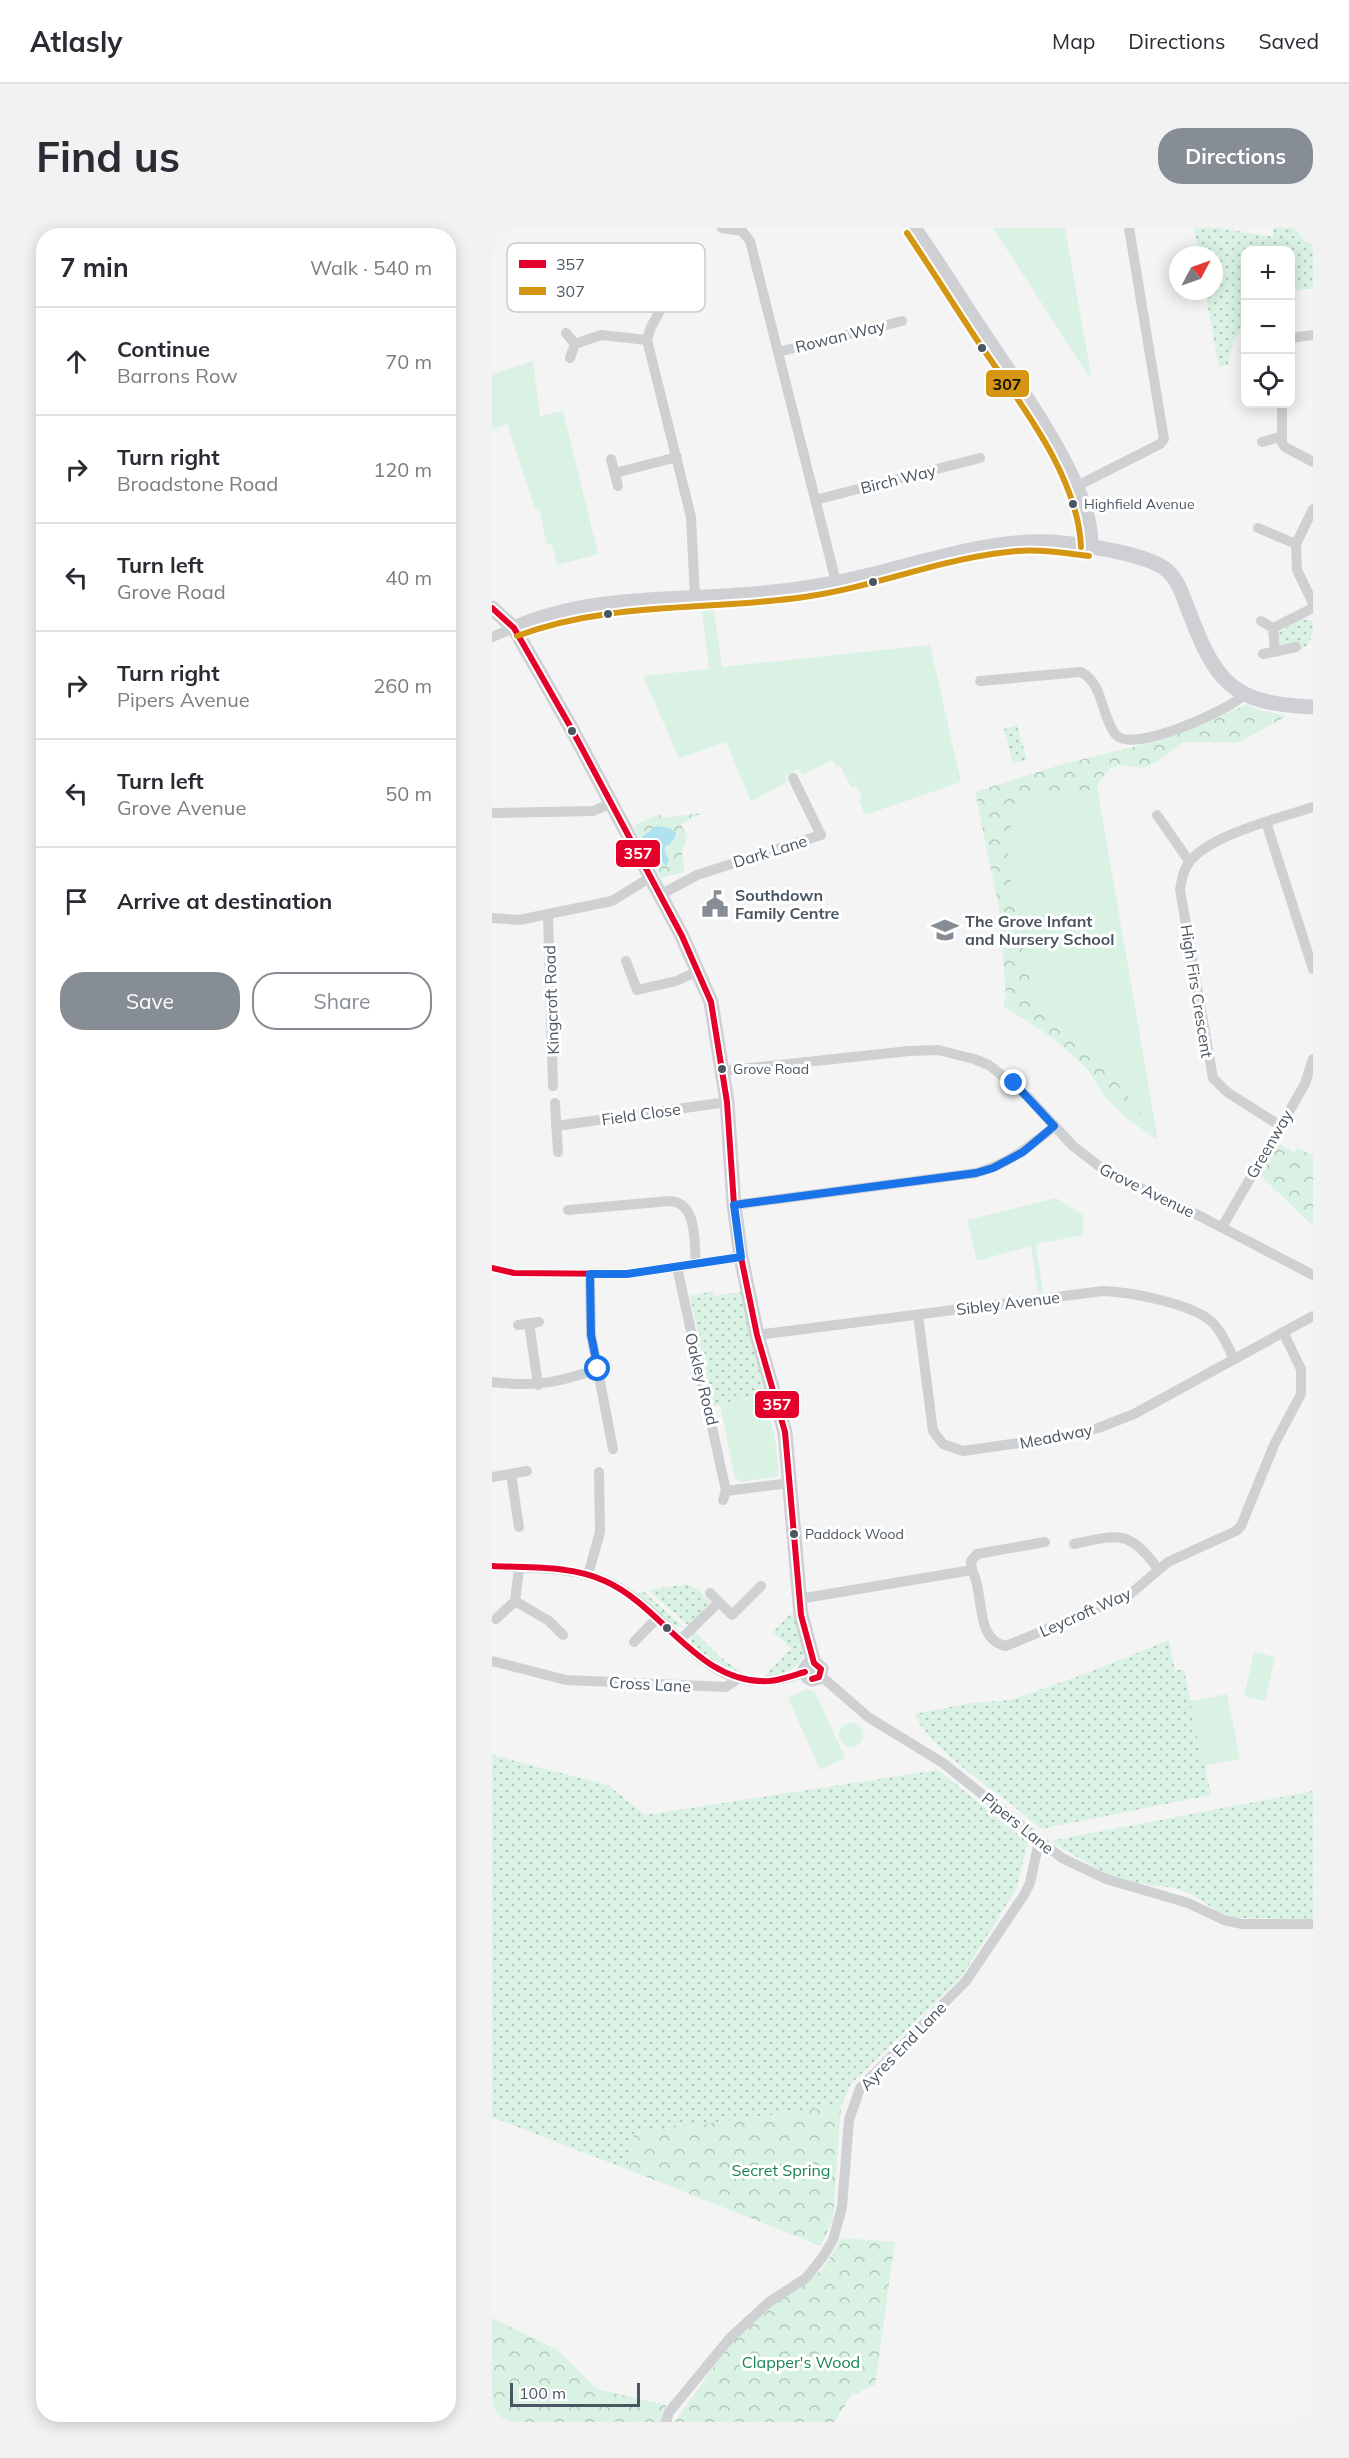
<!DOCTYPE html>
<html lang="en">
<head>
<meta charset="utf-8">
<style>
	:root { --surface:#fff; --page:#f2f2f3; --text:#2b2b33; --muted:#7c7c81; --line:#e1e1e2; --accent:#868d94 }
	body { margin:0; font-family:Mulish,sans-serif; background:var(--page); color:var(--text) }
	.controls { position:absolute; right:18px; top:18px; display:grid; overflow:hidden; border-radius:12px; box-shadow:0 3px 15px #0003 }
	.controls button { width:54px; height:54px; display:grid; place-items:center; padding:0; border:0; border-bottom:2px solid var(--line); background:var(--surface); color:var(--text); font:30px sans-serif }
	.compass { position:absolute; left:677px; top:18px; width:54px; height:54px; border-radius:50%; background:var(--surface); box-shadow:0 3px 15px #0003; rotate:49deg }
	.scale { position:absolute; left:18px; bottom:15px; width:130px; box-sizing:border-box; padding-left:6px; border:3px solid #4a5661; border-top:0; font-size:16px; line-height:21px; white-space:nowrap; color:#4a5661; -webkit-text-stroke:4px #fff; paint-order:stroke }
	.stop { position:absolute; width:18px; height:18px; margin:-14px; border:4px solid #1a73e8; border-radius:50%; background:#fff }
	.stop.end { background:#1a73e8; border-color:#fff; box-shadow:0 2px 6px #0008 }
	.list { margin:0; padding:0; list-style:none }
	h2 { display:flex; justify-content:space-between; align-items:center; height:78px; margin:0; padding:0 24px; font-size:26px }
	h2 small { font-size:20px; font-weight:400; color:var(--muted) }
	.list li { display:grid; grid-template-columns:39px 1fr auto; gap:18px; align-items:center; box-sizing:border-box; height:108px; padding:0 24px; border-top:2px solid var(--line) }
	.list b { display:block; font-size:22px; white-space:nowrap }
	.list p { margin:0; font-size:20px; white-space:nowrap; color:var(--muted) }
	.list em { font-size:20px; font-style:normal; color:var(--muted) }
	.actions { display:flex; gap:12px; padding:18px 24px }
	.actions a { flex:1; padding:14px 0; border:2px solid var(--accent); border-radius:24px; text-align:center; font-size:21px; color:var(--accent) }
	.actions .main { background:var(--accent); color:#fff }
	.icon { flex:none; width:33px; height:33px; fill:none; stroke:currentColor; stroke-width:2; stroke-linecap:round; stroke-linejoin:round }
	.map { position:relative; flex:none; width:821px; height:2194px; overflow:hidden; border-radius:24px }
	header { display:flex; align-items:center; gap:36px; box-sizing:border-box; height:84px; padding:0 30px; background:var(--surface); border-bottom:2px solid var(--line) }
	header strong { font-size:28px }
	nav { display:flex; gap:33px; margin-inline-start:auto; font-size:21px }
	.intro { display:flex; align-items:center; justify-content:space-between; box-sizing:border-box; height:144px; padding:0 36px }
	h1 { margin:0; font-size:42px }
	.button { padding:15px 27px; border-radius:24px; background:var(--accent); color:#fff; font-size:21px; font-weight:700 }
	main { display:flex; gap:36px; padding:0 36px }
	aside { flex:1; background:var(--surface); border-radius:24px; box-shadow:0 3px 15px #0003 }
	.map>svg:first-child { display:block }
</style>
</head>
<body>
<header>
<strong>Atlasly</strong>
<nav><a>Map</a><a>Directions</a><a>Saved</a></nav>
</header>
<div class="intro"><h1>Find us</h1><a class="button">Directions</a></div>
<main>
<aside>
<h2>7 min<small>Walk · 540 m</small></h2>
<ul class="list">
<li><svg class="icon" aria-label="ahead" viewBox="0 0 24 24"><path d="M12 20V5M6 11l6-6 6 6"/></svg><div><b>Continue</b><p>Barrons Row</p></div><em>70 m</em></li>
<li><svg class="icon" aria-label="right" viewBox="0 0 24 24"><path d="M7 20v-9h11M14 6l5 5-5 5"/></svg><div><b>Turn right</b><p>Broadstone Road</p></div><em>120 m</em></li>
<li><svg class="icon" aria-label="left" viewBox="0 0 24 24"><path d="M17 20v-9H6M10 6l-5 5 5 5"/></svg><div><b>Turn left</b><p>Grove Road</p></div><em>40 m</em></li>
<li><svg class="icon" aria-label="right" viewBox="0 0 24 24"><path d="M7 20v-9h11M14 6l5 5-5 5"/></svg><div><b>Turn right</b><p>Pipers Avenue</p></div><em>260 m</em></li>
<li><svg class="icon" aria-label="left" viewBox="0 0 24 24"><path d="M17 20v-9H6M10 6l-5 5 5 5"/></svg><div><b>Turn left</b><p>Grove Avenue</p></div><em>50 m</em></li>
<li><svg class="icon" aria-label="arrive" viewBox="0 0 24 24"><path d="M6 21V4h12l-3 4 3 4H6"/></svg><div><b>Arrive at destination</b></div></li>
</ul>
<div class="actions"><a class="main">Save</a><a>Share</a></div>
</aside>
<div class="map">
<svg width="821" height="2194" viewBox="0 0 821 2194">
	<defs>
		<pattern id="grass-dots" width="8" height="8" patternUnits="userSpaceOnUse" patternTransform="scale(1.5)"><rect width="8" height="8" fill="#d9f2e3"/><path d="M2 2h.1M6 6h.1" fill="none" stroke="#b2c7bb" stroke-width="1.8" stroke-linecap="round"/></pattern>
		<pattern id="forest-crowns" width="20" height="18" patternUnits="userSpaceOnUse" patternTransform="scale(1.5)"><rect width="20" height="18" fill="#d9f2e3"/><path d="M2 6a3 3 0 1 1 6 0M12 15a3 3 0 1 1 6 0" fill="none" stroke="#b2c7bb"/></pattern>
	</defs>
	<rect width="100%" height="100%" fill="#f4f4f4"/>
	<g fill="url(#grass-dots)">
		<path d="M702,0H727L781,9V0H803L813,13L821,17V61H808L799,66L798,22H754L753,95L741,114L736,137L727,139L713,63H722V27H707Z"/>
		<path d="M808,391L821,393C821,405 820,415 810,421L786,415V405Z"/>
		<path d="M525,497L535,532L521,535L512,501Z"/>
		<path d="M221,1063L222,1068L252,1063L277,1165L222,1178L198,1068Z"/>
		<path d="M194,1356L205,1361L218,1374L197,1398L156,1362Z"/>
		<path d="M151,1363L193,1400L181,1397L143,1365Z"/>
		<path d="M297,1387H304C306,1397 313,1410 312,1420C312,1441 289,1448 273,1448L299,1420L281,1404Z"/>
		<path d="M200,1405H204L228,1429L254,1447L229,1440L199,1417Z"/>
		<path d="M677,1412L683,1442H692L719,1567L548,1601C516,1568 439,1526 423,1486L478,1475L519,1472L601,1443Z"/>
		<path d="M0,1527L116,1557L153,1587L446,1542L536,1614L524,1661L470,1748L359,1856L349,1878L142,1905L137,1942L0,1889Z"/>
		<path d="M821,1563V1691L748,1690L728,1685L701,1667L683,1660L637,1654L616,1647L558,1613Z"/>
	</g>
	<g fill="url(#forest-crowns)">
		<path d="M756,476L764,481L794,488L748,514H691L663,535L651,540L627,537L617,541L605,557L591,566L566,567L543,564L535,567L520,583L516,636L535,741L550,785L599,820L665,907L664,911C641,895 630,888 611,866C605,857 601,847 593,839C568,814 543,796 511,779L514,769L507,680L483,564L571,536L674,511Z"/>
		<path d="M210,585L189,596L195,609L190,624L192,644L169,650L141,598L167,586L171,590Z"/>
		<path d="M785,914L802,925L805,920L821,927V998L769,948Z"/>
		<path d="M349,1878L341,1990L329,2018L137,1942L142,1905Z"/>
		<path d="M350,2010L403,2014L383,2157L360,2167L342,2194H183L237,2117L282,2077L331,2041Z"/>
		<path d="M0,2090L66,2122L105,2161L174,2177L170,2194H0Z"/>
	</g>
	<g fill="#d9f2e3">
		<path d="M501,0H573L599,147H596Z"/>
		<path d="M41,133L48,188L71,183L106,326L65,337L60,316L55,317L47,281H43L15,196L0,202V146Z"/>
		<path d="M209,376H221L230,439L438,417L469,554L373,587L367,572L370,570L364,558L360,560L348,538L345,539L341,532L310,547L307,541L293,548L295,554L259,573L234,514L187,530L151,448L217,441Z"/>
		<path d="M605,557L606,564L665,907L599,820L550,785L535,741L516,636L520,583L525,572L543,564L566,567L591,566Z"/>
		<path d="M564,970L591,987V1007L544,1016L551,1064L546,1065L539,1018L485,1033L475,992Z"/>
		<path d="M272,1167L283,1210L287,1248L249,1254L243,1249L228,1177Z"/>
		<path d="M762,1424L783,1429L773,1473L752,1468Z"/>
		<path d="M315,1461L323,1464L353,1530L328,1542L296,1470Z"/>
		<path d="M735,1466L748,1531L711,1538L698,1473Z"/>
		<circle cx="359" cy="1507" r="12"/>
	</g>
	<path fill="#aee2f0" d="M164,598L178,600L184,605L183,610L172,620L177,633L174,638L163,625L158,626L150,609Z"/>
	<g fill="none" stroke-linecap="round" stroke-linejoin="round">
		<g stroke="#ced0d2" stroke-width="10">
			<path d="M230,0L250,3L258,13L344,354"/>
			<path d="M170,79L159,99L155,112L199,289L203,369"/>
			<path d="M74,105L83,116"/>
			<path d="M798,110L821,107"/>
			<path d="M286,124L410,93"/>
			<path d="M78,130L83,116L109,107L155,112"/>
			<path d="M790,176V215L793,219L821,234"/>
			<path d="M770,214L788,209"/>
			<path d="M119,231L126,258"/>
			<path d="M123,245L185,229"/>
			<path d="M583,259L668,216L672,211L637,0"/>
			<path d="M323,272L488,230"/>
			<path d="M766,300L804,316L805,342L821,375"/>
			<path d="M804,316L821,281"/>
			<path d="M769,393L781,400L783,424"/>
			<path d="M781,400L821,380"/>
			<path d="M0,409L22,400"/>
			<path d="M771,426L804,419"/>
			<path d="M488,453L589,444C612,456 609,489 624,507C641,526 737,482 752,467"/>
			<path d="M0,585L101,583L120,575"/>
			<path d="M665,587L697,633"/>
			<path d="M774,594L821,741"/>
			<path d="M168,667L205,647L329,607L301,550"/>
			<path d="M56,687L61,858"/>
			<path d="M0,690L27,692L120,673L159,649"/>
			<path d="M134,733L145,762L184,753L207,743"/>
			<path d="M230,843L417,823L446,822L482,831L497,837L536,869L581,918L616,945L698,983L821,1047"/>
			<path d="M63,875L66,924"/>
			<path d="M787,897L735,864L721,850L688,662C690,651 691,641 699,632C722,606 787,590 821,579"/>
			<path d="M64,898L235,874"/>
			<path d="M242,977L484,945C516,936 537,919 563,898"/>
			<path d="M76,982L178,973C206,975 202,1015 204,1036"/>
			<path d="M730,999L813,856L821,831"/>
			<path d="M185,1039L234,1263L231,1272"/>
			<path d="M0,1040L22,1045L135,1046L249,1029"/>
			<path d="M98,1046L99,1107L121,1221"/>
			<path d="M426,1087L441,1203L451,1216L471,1223L576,1208L606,1200L642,1186L821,1088"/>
			<path d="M37,1095L46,1157"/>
			<path d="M26,1097L47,1094"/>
			<path d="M265,1107L611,1063C639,1064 702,1076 721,1095C731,1105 736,1119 742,1131"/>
			<path d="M0,1154C45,1159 64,1155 106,1141"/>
			<path d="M19,1246L27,1299"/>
			<path d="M0,1249L35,1243"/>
			<path d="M234,1263L298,1255"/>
			<path d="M582,1316C627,1306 637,1302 666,1341"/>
			<path d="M0,1338C36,1341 80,1338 114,1353C190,1387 211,1483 313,1444"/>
			<path d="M480,1342C493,1365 482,1412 514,1418L637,1367L676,1334L744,1303L749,1298L782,1217L809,1166V1141L791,1104"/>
			<path d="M96,1347L108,1304L107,1244"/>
			<path d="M307,1371L480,1342L479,1333L485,1326L553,1314"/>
			<path d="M23,1373L57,1393L71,1407"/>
			<path d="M227,1374L240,1387L269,1358"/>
			<path d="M4,1391L23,1373L27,1341"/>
			<path d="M188,1412L227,1374L218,1365"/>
			<path d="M142,1414L166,1389"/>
			<path d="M0,1433L74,1452L234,1459L247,1450"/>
			<path d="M328,1447L376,1489L451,1535L570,1630L614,1651L696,1675L732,1692L750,1696H821"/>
			<path d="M174,2194L177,2184L238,2110L277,2074L314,2050L330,2030L341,2012L350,1979L357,1892L368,1860L474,1753L532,1667L538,1655L547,1613"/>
		</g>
		<g stroke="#ced0d4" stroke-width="15">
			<path d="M422,0C445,32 466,67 488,100C518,146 607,266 598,319"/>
			<path d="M0,380L22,400L78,498L190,708L219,774L235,874L242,977L249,1029L265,1107L293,1204L309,1387L322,1435L329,1441L327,1449L320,1451L316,1449L313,1442L317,1436L322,1435"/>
			<path d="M22,400C102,364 195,374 281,364C322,360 365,351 405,340C449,329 492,316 538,314C568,312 640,323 667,337C683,345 688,360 694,376C723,452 736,476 821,479"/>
		</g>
		<defs>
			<g id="bus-1">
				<path d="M0,380L22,400L78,498L190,708L219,774L235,874L242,977L249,1029L265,1107L293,1204L309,1387L322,1435L329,1441L327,1449L320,1451"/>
				<path d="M0,1040L22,1045L135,1046L249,1029"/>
				<path d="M0,1338C37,1340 79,1337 113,1353C172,1379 206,1457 277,1453C289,1452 302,1447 313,1444"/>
			</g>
			<g id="bus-2">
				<path d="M415,5C438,39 460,74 483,109C523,169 586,245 589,319"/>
				<path d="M25,408C118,373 215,383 312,369C384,359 452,329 525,323C549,321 573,325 597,328"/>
			</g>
		</defs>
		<use href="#bus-1" stroke="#fff" stroke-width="10"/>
		<use href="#bus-2" stroke="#fff" stroke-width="10"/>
		<use href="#bus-1" stroke="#e4002b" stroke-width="6"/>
		<use href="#bus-2" stroke="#d49613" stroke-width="6"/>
	</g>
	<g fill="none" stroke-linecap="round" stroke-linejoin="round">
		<path stroke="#1a73e8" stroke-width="8" d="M106,1141L99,1107L98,1046H135L249,1029L242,977L484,945L501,940L531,924L562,898L522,855"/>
	</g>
	<defs>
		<symbol id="civic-bare" viewBox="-9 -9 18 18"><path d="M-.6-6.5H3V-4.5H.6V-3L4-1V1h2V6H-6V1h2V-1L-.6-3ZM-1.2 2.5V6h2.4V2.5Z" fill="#868d94" stroke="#fff" stroke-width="2.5" paint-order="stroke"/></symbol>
		<symbol id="school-bare" viewBox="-9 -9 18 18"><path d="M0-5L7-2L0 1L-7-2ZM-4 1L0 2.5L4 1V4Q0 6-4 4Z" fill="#868d94" stroke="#fff" stroke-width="2.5" paint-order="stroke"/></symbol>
	</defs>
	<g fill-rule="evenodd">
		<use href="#civic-bare" x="204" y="657" width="38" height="38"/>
		<use href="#school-bare" x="434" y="683" width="38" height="38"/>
	</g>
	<g fill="#4a5661" stroke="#fff" stroke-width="2">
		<circle cx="490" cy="120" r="5"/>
		<circle cx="581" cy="276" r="5"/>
		<circle cx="381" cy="354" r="5"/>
		<circle cx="116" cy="386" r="5"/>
		<circle cx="80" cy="503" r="5"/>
		<circle cx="230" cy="841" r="5"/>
		<circle cx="302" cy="1306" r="5"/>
		<circle cx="175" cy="1400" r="5"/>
	</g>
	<g text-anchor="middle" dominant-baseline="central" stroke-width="6" stroke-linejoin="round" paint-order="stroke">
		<g font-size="14" fill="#4a5661" stroke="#fff" text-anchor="start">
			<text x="592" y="276">Highfield Avenue</text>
			<text x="241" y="841">Grove Road</text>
			<text x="313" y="1306">Paddock Wood</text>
		</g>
		<g font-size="16" fill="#4a5661" stroke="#fff">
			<text transform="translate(348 108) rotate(-14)">Rowan Way</text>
			<text transform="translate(406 251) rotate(-14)">Birch Way</text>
			<text transform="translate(278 623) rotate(-17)">Dark Lane</text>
			<text transform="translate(705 763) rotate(81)">High Firs Crescent</text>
			<text transform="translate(59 772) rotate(-92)">Kingcroft Road</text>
			<text transform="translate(149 886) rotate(-8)">Field Close</text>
			<text transform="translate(777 916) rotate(-60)">Greenway</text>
			<text transform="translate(655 962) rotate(26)">Grove Avenue</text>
			<text transform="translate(516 1075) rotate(-7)">Sibley Avenue</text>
			<text transform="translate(210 1151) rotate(76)">Oakley Road</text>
			<text transform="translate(564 1208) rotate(-11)">Meadway</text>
			<text transform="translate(593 1384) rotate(-24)">Leycroft Way</text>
			<text transform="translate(158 1456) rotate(3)">Cross Lane</text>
			<text transform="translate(526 1595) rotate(39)">Pipers Lane</text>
			<text transform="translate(411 1818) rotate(-46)">Ayres End Lane</text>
		</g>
		<g font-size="16" font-weight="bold" fill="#4a5661" stroke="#fff" text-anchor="start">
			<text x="243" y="667">Southdown<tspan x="243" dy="18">Family Centre</tspan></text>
			<text x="473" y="693">The Grove Infant<tspan x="473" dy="18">and Nursery School</tspan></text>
		</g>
		<g font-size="16" fill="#17864f" stroke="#fff">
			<text x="289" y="1942">Secret Spring</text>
			<text x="309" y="2134">Clapper's Wood</text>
		</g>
	</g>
	<rect x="15" y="15" width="198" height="69" rx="9" fill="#fff" stroke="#c9ccd0" stroke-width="1.5"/>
	<rect x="27" y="32" width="27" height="8" fill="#e4002b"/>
	<rect x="27" y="59" width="27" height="8" fill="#d49613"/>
	<g font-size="16" fill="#4a5661">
		<text x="64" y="42">357</text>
		<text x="64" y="69">307</text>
	</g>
	<g stroke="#fff" stroke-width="2">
		<rect x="493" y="141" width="45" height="29" rx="6" fill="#d49613"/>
		<rect x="123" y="611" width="46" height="29" rx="6" fill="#e4002b"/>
		<rect x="262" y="1162" width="46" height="29" rx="6" fill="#e4002b"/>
	</g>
	<g font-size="16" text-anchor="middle" font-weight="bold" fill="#fff">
		<text x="146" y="631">357</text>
		<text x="285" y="1182">357</text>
	</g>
	<g font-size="16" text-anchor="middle" font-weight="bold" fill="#111">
		<text x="515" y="162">307</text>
	</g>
</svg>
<div class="controls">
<button>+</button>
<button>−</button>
<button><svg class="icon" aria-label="locate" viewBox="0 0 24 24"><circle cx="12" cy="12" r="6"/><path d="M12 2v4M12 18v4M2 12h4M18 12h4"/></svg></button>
</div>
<svg class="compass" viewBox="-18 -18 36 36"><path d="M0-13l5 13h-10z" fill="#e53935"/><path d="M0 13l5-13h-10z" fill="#7c7c81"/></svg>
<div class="scale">100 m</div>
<div class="stop" style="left:106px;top:1141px"></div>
<div class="stop end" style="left:522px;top:855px"></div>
</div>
</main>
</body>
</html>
